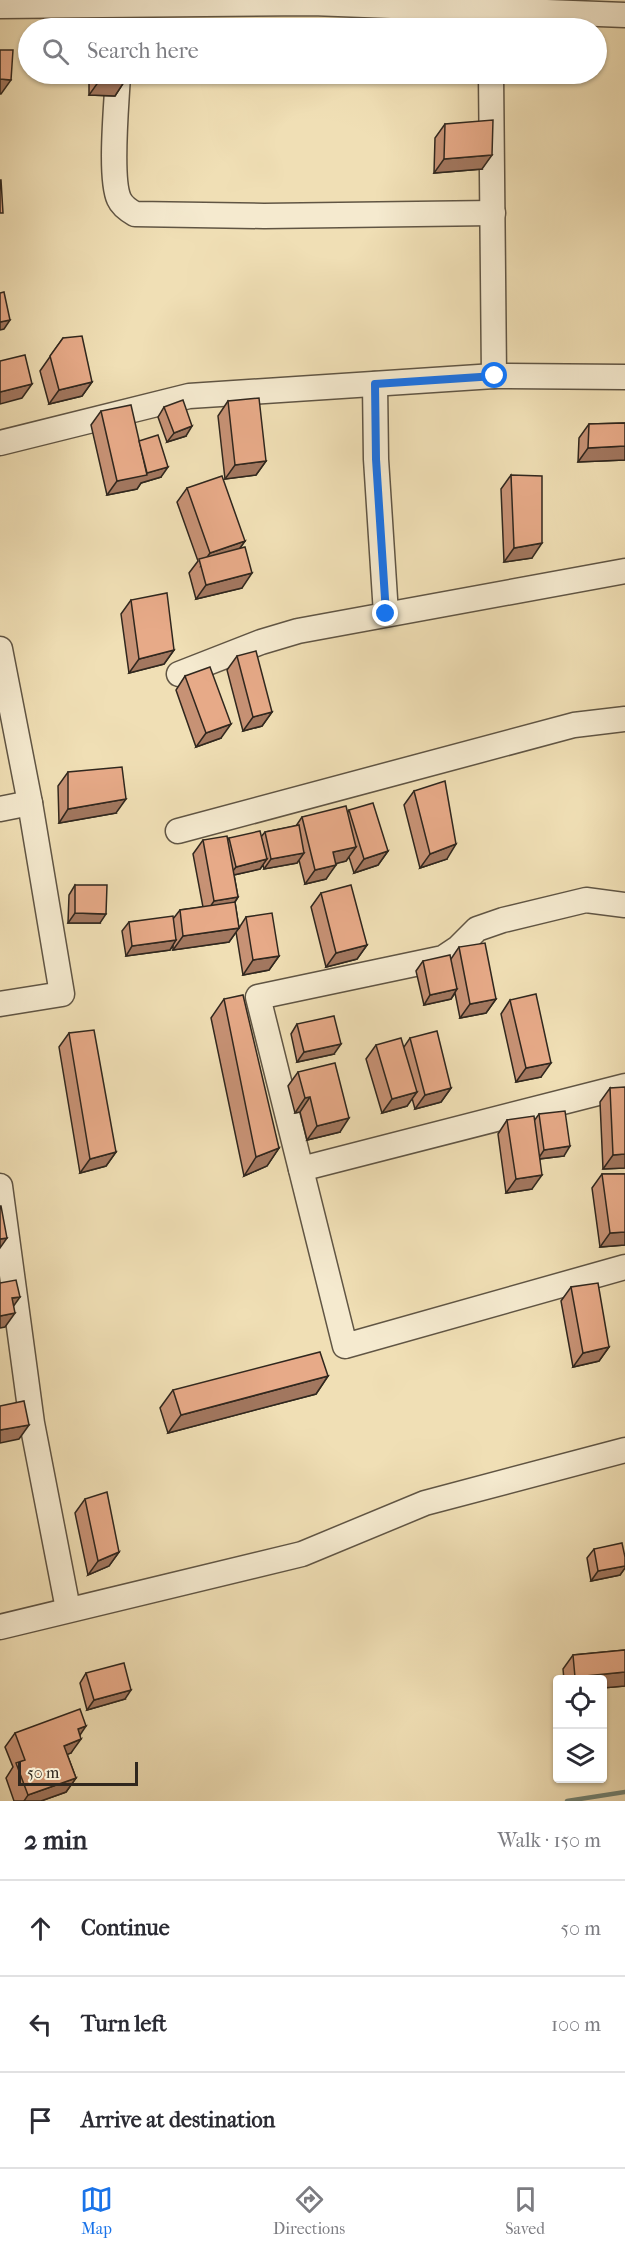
<!DOCTYPE html>
<html lang="en">
<head>
<meta charset="utf-8">
<style>
	:root { --surface:#fff; --page:#f7f7f7; --text:#2b2b33; --muted:#7c7c81; --line:#e1e1e2; --accent:#1a73e8 }
	body { margin:0; font-family:"IM FELL French Canon",serif; background:var(--page); color:var(--text) }
	.controls { position:absolute; right:18px; bottom:18px; display:grid; overflow:hidden; border-radius:6px; box-shadow:0 2px 4px #0004 }
	.controls button { width:54px; height:54px; display:grid; place-items:center; padding:0; border:0; border-bottom:2px solid var(--line); background:var(--surface); color:var(--text); font:30px sans-serif }
	.scale { position:absolute; left:18px; bottom:15px; width:120px; box-sizing:border-box; padding-left:6px; border:3px solid #30271e; border-top:0; font-size:16px; line-height:21px; white-space:nowrap; color:#30271e; -webkit-text-stroke:4px #f5eacf; paint-order:stroke }
	.stop { position:absolute; width:18px; height:18px; margin:-14px; border:4px solid #1a73e8; border-radius:50%; background:#fff }
	.stop.end { background:#1a73e8; border-color:#fff; box-shadow:0 2px 6px #0008 }
	.list { margin:0; padding:0; list-style:none }
	h2 { display:flex; justify-content:space-between; align-items:center; height:78px; margin:0; padding:0 24px; font-size:26px }
	h2 small { font-size:20px; font-weight:400; color:var(--muted) }
	.list li { display:grid; grid-template-columns:39px 1fr auto; gap:18px; align-items:center; box-sizing:border-box; height:96px; padding:0 24px; border-top:2px solid var(--line) }
	.list b { display:block; font-size:22px; white-space:nowrap }
	.list em { font-size:20px; font-style:normal; color:var(--muted) }
	.icon { flex:none; width:33px; height:33px; fill:none; stroke:currentColor; stroke-width:2; stroke-linecap:round; stroke-linejoin:round }
	.map { position:relative; flex:none; width:625px; height:1801px; overflow:hidden }
	.search { position:absolute; background:var(--surface); box-shadow:0 2px 4px #0004; left:18px; right:18px; top:18px; height:66px; display:flex; align-items:center; gap:15px; box-sizing:border-box; padding:0 21px; border-radius:33px; color:var(--muted); font-size:22px }
	.sheet { height:366px; background:var(--surface) }
	nav { display:flex; justify-content:space-around; align-items:center; box-sizing:border-box; height:84px; border-top:2px solid var(--line); background:var(--surface); font-size:16px; color:var(--muted) }
	nav a { display:grid; justify-items:center; gap:3px }
	nav .on { color:var(--accent) }
	.map>svg:first-child { display:block }
</style>
</head>
<body>
<div class="map">
<svg width="625" height="1801" viewBox="0 0 625 1801">
	<rect width="100%" height="100%" fill="#f0dfb5"/>
	<filter id="stains"><feTurbulence type="fractalNoise" baseFrequency=".00333" numOctaves="4"/><feColorMatrix values="0 0 0 0 .2 0 0 0 0 .09 0 0 0 0 .02 0 0 0 .5 -.17"/></filter>
	<radialGradient id="worn" r=".72"><stop offset=".6" stop-color="#630" stop-opacity="0"/><stop offset="1" stop-color="#630" stop-opacity=".3"/></radialGradient>
	<g fill="none" stroke-linecap="round" stroke-linejoin="round">
		<path stroke="#708172" stroke-width="4.5" d="M567,1801L625,1792"/>
		<defs>
			<g id="minor">
				<path d="M0,6L312,3L625,15"/>
				<path d="M118,74C117,100 109,177 119,199C122,206 128,210 135,214L264,216L493,213"/>
				<path d="M491,74L494,376"/>
				<path d="M375,384L376,459L386,614"/>
				<path d="M0,443L189,396L494,376L625,377"/>
				<path d="M0,649L30,803L62,994L0,1004"/>
				<path d="M179,674L261,642L298,631L625,571"/>
				<path d="M0,809L30,803"/>
				<path d="M178,831L574,725L625,719"/>
				<path d="M625,905L586,900L503,920L477,929L458,948L443,958L258,997L345,1346L625,1267"/>
				<path d="M301,1169L625,1086"/>
				<path d="M0,1186L32,1423L68,1609"/>
				<path d="M0,1627L302,1554L425,1503L625,1450"/>
			</g>
		</defs>
		<use href="#minor" stroke="#605544" stroke-width="27"/>
		<use href="#minor" stroke="#f5eacf" stroke-width="24"/>
	</g>
	<g fill="#c79275" stroke="#30271e" stroke-width="1.5">
		<path d="M89,74H125L124,82L115,96L89,95Z"/>
		<path d="M445,124L482,169L434,173L435,138Z"/>
		<path d="M63,338L92,382L82,396L49,404L40,371Z"/>
		<path d="M228,401L266,461L256,475L225,479L218,416Z"/>
		<path d="M164,407L186,436L167,442L158,417Z"/>
		<path d="M101,411L139,441L161,477L141,483L137,489L107,495L91,425Z"/>
		<path d="M625,423V460L578,462L579,438L589,424Z"/>
		<path d="M511,475L532,558L504,562L501,489Z"/>
		<path d="M187,488L245,541L239,549L242,588L196,599L189,573L198,561L177,502Z"/>
		<path d="M131,600L174,650L164,664L129,673L121,614Z"/>
		<path d="M237,656L272,712L262,726L243,731L227,670Z"/>
		<path d="M185,676L221,738L196,747L176,690Z"/>
		<path d="M68,772L116,813L59,823L58,786Z"/>
		<path d="M414,791L447,859L420,868L404,805Z"/>
		<path d="M349,810L388,851L378,865L354,873L349,857L346,861L336,863L326,879L305,884L299,860L297,863L264,869L263,865L260,869L234,875L238,897L235,902L239,928L246,917L279,956L269,970L243,975L236,932L229,942L173,950V945L170,950L126,956L122,931L129,922L173,919L180,910L203,907L193,854L203,840H228L229,838L261,837L265,832L296,826L302,817L348,812Z"/>
		<path d="M75,885L100,923H68L69,895Z"/>
		<path d="M321,893L367,945L357,959L326,967L311,907Z"/>
		<path d="M459,947L496,999L486,1013L460,1018L455,993L451,999L424,1005L416,971L423,961L451,959Z"/>
		<path d="M224,999L279,1148L267,1166L244,1176L211,1018Z"/>
		<path d="M510,1000L541,1077L516,1082L501,1014Z"/>
		<path d="M297,1024L334,1054L297,1062L291,1034Z"/>
		<path d="M69,1033L116,1152L106,1166L80,1173L59,1047Z"/>
		<path d="M410,1038L451,1088L441,1102L415,1109L412,1098L407,1106L382,1113L366,1059L376,1045L404,1047Z"/>
		<path d="M298,1072L340,1132L307,1140L300,1112L295,1113L288,1086Z"/>
		<path d="M610,1088L625,1168L603,1169L600,1102Z"/>
		<path d="M539,1114L564,1156L540,1159L532,1189L506,1193L498,1134L507,1120L534,1121Z"/>
		<path d="M602,1174H625V1245L600,1247L592,1188Z"/>
		<path d="M571,1287L609,1347L599,1361L573,1367L561,1301Z"/>
		<path d="M328,1376L316,1394L168,1433L160,1408L173,1390Z"/>
		<path d="M85,1499L119,1552L109,1566L88,1575L75,1513Z"/>
		<path d="M594,1549L625,1557V1568L620,1575L591,1581L587,1558Z"/>
		<path d="M625,1650V1686L603,1688V1680H564L563,1669L573,1655Z"/>
		<path d="M86,1673L125,1699L87,1710L80,1683Z"/>
		<path d="M15,1733L80,1735L71,1753L67,1754L76,1778L66,1792L41,1801H14L6,1778L13,1767L5,1747Z"/>
	</g>
	<g fill="#a2775f" stroke="#30271e" stroke-width="1.5">
		<path d="M0,79L11,80L1,94H0Z"/>
		<path d="M99,81L124,82L115,96L89,95Z"/>
		<path d="M492,155L482,169L434,173L444,159Z"/>
		<path d="M10,320L4,329L0,330V322Z"/>
		<path d="M92,382L82,396L49,404L59,390Z"/>
		<path d="M32,384L22,398L0,404V392Z"/>
		<path d="M192,426L186,436L167,442L174,433Z"/>
		<path d="M625,446V460L578,462L588,448Z"/>
		<path d="M266,461L256,475L225,479L235,465Z"/>
		<path d="M168,467L161,477L141,483L137,489L107,495L117,481Z"/>
		<path d="M245,541L235,555L201,566L210,553Z"/>
		<path d="M542,543L532,558L504,562L514,548Z"/>
		<path d="M252,573L242,588L196,599L206,585Z"/>
		<path d="M174,650L164,664L129,673L139,659Z"/>
		<path d="M272,712L262,726L243,731L253,717Z"/>
		<path d="M231,724L221,738L196,747L206,733Z"/>
		<path d="M126,799L116,813L59,823L68,809Z"/>
		<path d="M456,844L447,859L420,868L430,854Z"/>
		<path d="M356,847L346,861L323,867L333,852Z"/>
		<path d="M388,851L378,865L354,873L364,859Z"/>
		<path d="M304,853L297,863L264,869L271,859Z"/>
		<path d="M267,859L260,869L229,876L236,867Z"/>
		<path d="M336,865L326,879L305,884L315,870Z"/>
		<path d="M238,897L229,911L204,916L214,901Z"/>
		<path d="M75,913L106,914L100,923H68Z"/>
		<path d="M239,928L229,942L173,950L183,936Z"/>
		<path d="M176,940L170,950L126,956L132,946Z"/>
		<path d="M367,945L357,959L326,967L336,953Z"/>
		<path d="M279,956L269,970L243,975L253,960Z"/>
		<path d="M457,989L451,999L424,1005L430,995Z"/>
		<path d="M496,999L486,1013L460,1018L470,1004Z"/>
		<path d="M341,1044L334,1054L297,1062L304,1052Z"/>
		<path d="M551,1063L541,1077L516,1082L526,1068Z"/>
		<path d="M451,1088L441,1102L415,1109L425,1095Z"/>
		<path d="M417,1092L407,1106L382,1113L392,1099Z"/>
		<path d="M310,1097L300,1112L295,1113L305,1098Z"/>
		<path d="M349,1118L340,1132L307,1140L317,1126Z"/>
		<path d="M570,1146L564,1156L538,1159L544,1150Z"/>
		<path d="M279,1148L267,1166L244,1176L256,1157Z"/>
		<path d="M116,1152L106,1166L80,1173L90,1159Z"/>
		<path d="M625,1154V1168L603,1169L613,1155Z"/>
		<path d="M542,1175L532,1189L506,1193L516,1179Z"/>
		<path d="M625,1232V1245L600,1247L610,1233Z"/>
		<path d="M7,1238L0,1248V1239Z"/>
		<path d="M20,1297L10,1311L12,1298Z"/>
		<path d="M15,1313L5,1327L0,1328V1316Z"/>
		<path d="M609,1347L599,1361L573,1367L583,1353Z"/>
		<path d="M328,1376L316,1394L168,1433L181,1415Z"/>
		<path d="M29,1425L19,1439L0,1443V1430Z"/>
		<path d="M119,1552L109,1566L88,1575L98,1561Z"/>
		<path d="M625,1566V1568L620,1575L591,1581L598,1571Z"/>
		<path d="M625,1672V1686L603,1688V1680H574L575,1677Z"/>
		<path d="M131,1690L125,1699L87,1710L94,1700Z"/>
		<path d="M86,1726L76,1741L78,1729Z"/>
		<path d="M81,1739L71,1753L54,1760L64,1746Z"/>
		<path d="M76,1778L66,1792L41,1801H24L28,1795Z"/>
	</g>
	<g fill="#e7aa88" stroke="#30271e" stroke-width="1.5">
		<path d="M100,23L126,24V28H100Z"/>
		<path d="M0,50H13L11,80L0,79Z"/>
		<path d="M99,74H125L124,82L99,81Z"/>
		<path d="M493,120L492,155L444,159L445,124Z"/>
		<path d="M0,180H1L3,213H0Z"/>
		<path d="M4,292L10,320L0,322V293Z"/>
		<path d="M82,336L92,382L59,390L50,356L63,338Z"/>
		<path d="M25,355L32,384L0,392V361Z"/>
		<path d="M259,398L266,461L235,465L228,401Z"/>
		<path d="M183,400L192,426L174,433L164,407Z"/>
		<path d="M131,405L147,475L117,481L101,411Z"/>
		<path d="M625,423V446L588,448L589,424Z"/>
		<path d="M158,435L168,467L147,473L139,441Z"/>
		<path d="M511,475L542,476V543L514,548Z"/>
		<path d="M222,476L245,541L210,553L187,488Z"/>
		<path d="M245,547L252,573L206,585L199,559Z"/>
		<path d="M167,593L174,650L139,659L131,600Z"/>
		<path d="M256,651L272,712L253,717L237,656Z"/>
		<path d="M210,667L231,724L206,733L185,676Z"/>
		<path d="M122,767L126,799L68,809V772Z"/>
		<path d="M445,781L456,844L430,854L414,791Z"/>
		<path d="M373,803L388,851L364,859L349,810Z"/>
		<path d="M346,806L356,847L333,852L336,865L315,870L302,817Z"/>
		<path d="M299,825L304,853L271,859L265,832Z"/>
		<path d="M260,831L267,859L236,867L229,838Z"/>
		<path d="M227,836L238,897L214,901L203,840Z"/>
		<path d="M75,885H107L106,914L75,913Z"/>
		<path d="M351,885L367,945L336,953L321,893Z"/>
		<path d="M235,902L239,928L183,936L180,910Z"/>
		<path d="M272,913L279,956L253,960L246,917Z"/>
		<path d="M173,916L176,940L132,946L129,922Z"/>
		<path d="M485,943L496,999L470,1004L459,947Z"/>
		<path d="M450,955L457,989L430,995L423,961Z"/>
		<path d="M536,994L551,1063L526,1068L510,1000Z"/>
		<path d="M243,995L279,1148L256,1157L224,999Z"/>
		<path d="M334,1016L341,1044L304,1052L297,1024Z"/>
		<path d="M94,1030L116,1152L90,1159L69,1033Z"/>
		<path d="M437,1031L451,1088L425,1095L410,1038Z"/>
		<path d="M401,1038L417,1092L392,1099L376,1045Z"/>
		<path d="M335,1063L349,1118L317,1126L310,1097L305,1098L298,1072Z"/>
		<path d="M625,1087V1154L613,1155L610,1088Z"/>
		<path d="M565,1111L570,1146L544,1150L539,1114Z"/>
		<path d="M534,1116L542,1175L516,1179L507,1120Z"/>
		<path d="M602,1174H625V1232L610,1233Z"/>
		<path d="M0,1206H1L7,1238L0,1239Z"/>
		<path d="M16,1280L20,1297L12,1298L15,1313L0,1316V1283Z"/>
		<path d="M598,1283L609,1347L583,1353L571,1287Z"/>
		<path d="M320,1352L328,1376L181,1415L173,1390Z"/>
		<path d="M24,1401L29,1425L0,1430V1406Z"/>
		<path d="M107,1492L119,1552L98,1561L85,1499Z"/>
		<path d="M622,1543L625,1557V1566L598,1571L594,1549Z"/>
		<path d="M625,1650V1672L575,1677L573,1655Z"/>
		<path d="M124,1663L131,1690L94,1700L86,1673Z"/>
		<path d="M80,1709L86,1726L78,1729L81,1739L64,1746L76,1778L28,1795L16,1763L25,1760L15,1733Z"/>
	</g>
	<g fill="none" stroke-linecap="round" stroke-linejoin="round">
		<path stroke="#1a73e8" stroke-width="8" d="M386,614L376,459L375,384L495,376"/>
	</g>
	<rect width="100%" height="100%" filter="url(#stains)"/>
	<rect width="100%" height="100%" fill="url(#worn)"/>
</svg>
<div class="controls">
<button><svg class="icon" aria-label="locate" viewBox="0 0 24 24"><circle cx="12" cy="12" r="6"/><path d="M12 2v4M12 18v4M2 12h4M18 12h4"/></svg></button>
<button><svg class="icon" aria-label="layers" viewBox="0 0 24 24"><path d="M12 4l9 5-9 5-9-5zM3 14l9 5 9-5"/></svg></button>
</div>
<div class="scale">50 m</div>
<div class="stop" style="left:495px;top:376px"></div>
<div class="stop end" style="left:386px;top:614px"></div>
<div class="search"><svg class="icon" aria-label="search" viewBox="0 0 24 24"><circle cx="10" cy="10" r="6"/><path d="M15 15l6 6"/></svg>Search here</div>
</div>
<section class="sheet">
<h2>2 min<small>Walk · 150 m</small></h2>
<ul class="list">
<li><svg class="icon" aria-label="ahead" viewBox="0 0 24 24"><path d="M12 20V5M6 11l6-6 6 6"/></svg><div><b>Continue</b></div><em>50 m</em></li>
<li><svg class="icon" aria-label="left" viewBox="0 0 24 24"><path d="M17 20v-9H6M10 6l-5 5 5 5"/></svg><div><b>Turn left</b></div><em>100 m</em></li>
<li><svg class="icon" aria-label="arrive" viewBox="0 0 24 24"><path d="M6 21V4h12l-3 4 3 4H6"/></svg><div><b>Arrive at destination</b></div></li>
</ul>
</section>
<nav>
<a class="on"><svg class="icon" aria-label="map" viewBox="0 0 24 24"><path d="M3 6l6-2 6 2 6-2v14l-6 2-6-2-6 2zM9 4v14M15 6v14"/></svg>Map</a>
<a><svg class="icon" aria-label="directions" viewBox="0 0 24 24"><path d="M12 3l9 9-9 9-9-9zM9 14v-3h6M13 9l2 2-2 2"/></svg>Directions</a>
<a><svg class="icon" aria-label="saved" viewBox="0 0 24 24"><path d="M7 4h10v16l-5-4-5 4z"/></svg>Saved</a>
</nav>
</body>
</html>
